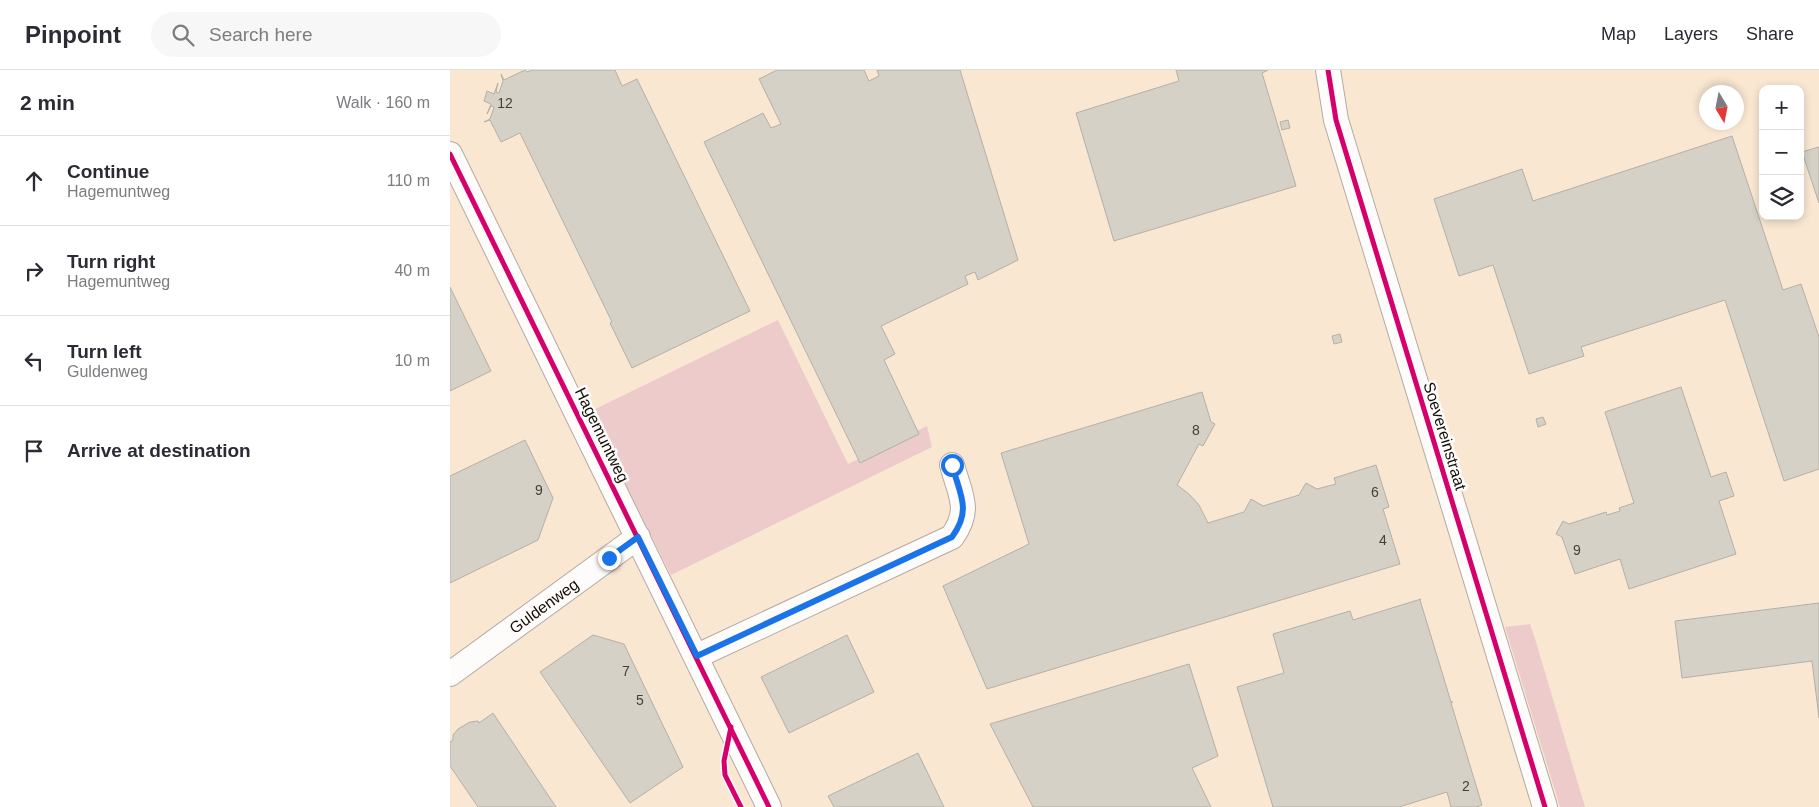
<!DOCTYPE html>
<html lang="en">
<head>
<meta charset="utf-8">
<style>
	:root { --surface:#fff; --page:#f7f7f7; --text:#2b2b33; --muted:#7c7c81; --line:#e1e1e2 }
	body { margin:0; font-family:Helvetica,sans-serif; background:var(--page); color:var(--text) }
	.controls { position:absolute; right:15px; top:15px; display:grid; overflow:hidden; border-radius:10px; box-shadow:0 2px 8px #0003 }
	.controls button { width:45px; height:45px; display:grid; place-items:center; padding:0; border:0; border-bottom:1px solid var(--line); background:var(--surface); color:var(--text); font:25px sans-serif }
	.compass { position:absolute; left:1249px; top:15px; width:45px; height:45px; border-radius:50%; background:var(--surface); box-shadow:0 2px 8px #0003; rotate:170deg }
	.stop { position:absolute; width:15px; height:15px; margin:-11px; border:4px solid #1a73e8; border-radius:50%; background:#fff }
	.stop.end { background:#1a73e8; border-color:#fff; box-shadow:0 1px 5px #0008 }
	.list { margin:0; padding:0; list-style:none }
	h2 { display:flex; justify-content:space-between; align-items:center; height:65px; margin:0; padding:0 20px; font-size:21px }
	h2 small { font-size:16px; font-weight:400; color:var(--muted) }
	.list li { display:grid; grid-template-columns:32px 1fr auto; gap:15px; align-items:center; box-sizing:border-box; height:90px; padding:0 20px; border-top:1px solid var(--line) }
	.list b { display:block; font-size:19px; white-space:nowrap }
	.list p { margin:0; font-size:16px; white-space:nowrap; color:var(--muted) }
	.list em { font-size:16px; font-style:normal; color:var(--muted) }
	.icon { flex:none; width:28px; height:28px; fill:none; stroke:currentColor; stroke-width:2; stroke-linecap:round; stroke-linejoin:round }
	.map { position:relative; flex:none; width:1369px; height:737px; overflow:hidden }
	header { display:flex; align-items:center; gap:30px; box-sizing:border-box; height:70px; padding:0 25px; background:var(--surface); border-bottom:1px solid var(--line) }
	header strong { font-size:24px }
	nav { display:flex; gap:28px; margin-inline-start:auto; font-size:18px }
	.search { width:350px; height:45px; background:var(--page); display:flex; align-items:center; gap:12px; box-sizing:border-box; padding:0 18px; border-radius:28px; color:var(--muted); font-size:19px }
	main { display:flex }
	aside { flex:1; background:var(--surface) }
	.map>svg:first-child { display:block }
</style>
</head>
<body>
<header>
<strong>Pinpoint</strong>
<div class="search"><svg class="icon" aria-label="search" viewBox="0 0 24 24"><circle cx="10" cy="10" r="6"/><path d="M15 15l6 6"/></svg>Search here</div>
<nav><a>Map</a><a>Layers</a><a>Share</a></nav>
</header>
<main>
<aside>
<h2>2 min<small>Walk · 160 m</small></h2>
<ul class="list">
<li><svg class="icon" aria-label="ahead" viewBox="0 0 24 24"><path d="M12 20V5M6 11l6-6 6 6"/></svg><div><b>Continue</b><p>Hagemuntweg</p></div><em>110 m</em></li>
<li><svg class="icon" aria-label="right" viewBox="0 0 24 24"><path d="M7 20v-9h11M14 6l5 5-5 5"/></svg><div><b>Turn right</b><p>Hagemuntweg</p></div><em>40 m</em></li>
<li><svg class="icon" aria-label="left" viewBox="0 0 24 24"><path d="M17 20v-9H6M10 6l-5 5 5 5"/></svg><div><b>Turn left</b><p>Guldenweg</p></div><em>10 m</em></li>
<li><svg class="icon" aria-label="arrive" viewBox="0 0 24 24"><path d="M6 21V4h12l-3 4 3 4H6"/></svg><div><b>Arrive at destination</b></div></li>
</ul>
</aside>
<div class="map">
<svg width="1369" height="737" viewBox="0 0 1369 737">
	<rect width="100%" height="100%" fill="#f5ece2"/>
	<path fill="#f9e7d2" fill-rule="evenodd" d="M0,0H1369V737H0ZM1313,19H1350V146H1313ZM1256,22H1286V52H1256Z"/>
	<g fill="#eecbcb">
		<path d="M328,250L398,394L477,356L482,377L221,505L139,342Z"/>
		<path d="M1080,554L1086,572L1135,737H1110L1055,557Z"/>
	</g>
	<g fill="#d6d1c7" stroke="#b4b0a6">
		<path d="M75,0L77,2L82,0H165L172,16L187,9L300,241L182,298L160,253L162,252L70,63L51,72L40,50L34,52L40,49L44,37L41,36L37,44L41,34L34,31L37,21L44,24L48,13L46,22L49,23L53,11L51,4L54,10Z"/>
		<path d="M327,0H414L419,11L429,6L427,0H510L568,190L528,210L525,202L515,206L518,214L431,256L445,284L434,290L469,364L410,393L254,72L313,43L321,58L331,54L309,9Z"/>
		<path d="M726,0H818L812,3L846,116L664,171L626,43L729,11Z"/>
		<path d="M838,50L840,58L832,60L830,52Z"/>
		<path d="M1282,66L1333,220L1351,214L1369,267V399L1334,411L1275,230L1131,277L1134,286L1079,304L1043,195L1009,206L984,129L1072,99L1083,131Z"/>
		<path d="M1369,77V133L1352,82Z"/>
		<path d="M0,217L41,301L0,321Z"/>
		<path d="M890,264L892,272L884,274L882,266Z"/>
		<path d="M1231,317L1261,407L1276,402L1284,426L1269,431L1286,484L1179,519L1170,489L1125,504L1112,467L1106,464L1113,451L1119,454L1156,442L1157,445L1170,441L1169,438L1184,433L1155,342Z"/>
		<path d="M752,322L761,352L765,354L753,376L749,374L727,415L739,424L749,435L758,453L794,442L801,429L813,436L849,425L856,413L867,419L886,414L884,408L926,395L939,437L933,439L950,494L537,619L493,516L579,474L551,383Z"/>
		<path d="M1093,347L1096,354L1088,357L1086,349Z"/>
		<path d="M75,370L103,428L88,470L0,513V406Z"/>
		<path d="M971,529L970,530L1001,632H1003L1001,633L1032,735L1026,737H1001L997,722L949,737H823L787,617L834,603L823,564L900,541L903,550Z"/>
		<path d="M1369,533V648L1362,591L1232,608L1225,551Z"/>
		<path d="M143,565L174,574L233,697L180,733L90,602Z"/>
		<path d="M397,565L424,622L339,663L311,607Z"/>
		<path d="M739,594L768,686L742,698L761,737H583L540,654Z"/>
		<path d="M43,643L106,737H28L0,696V672L3,670V665L8,659L20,652L28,651L29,653Z"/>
		<path d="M468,683L494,737H384L378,726Z"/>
	</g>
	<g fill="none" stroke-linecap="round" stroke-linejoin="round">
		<defs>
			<g id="minor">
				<path d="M878,0L886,50L1095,737"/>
				<path d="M0,84L319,737"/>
				<path d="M247,586L502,467C522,439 510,425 502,395"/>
				<path id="s1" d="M0,604L188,467"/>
			</g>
		</defs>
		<use href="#minor" stroke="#b2aba3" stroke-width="26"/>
		<use href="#minor" stroke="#fefcfb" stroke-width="24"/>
		<defs>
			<g id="cycleway">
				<path d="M878,0L886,50L1095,737"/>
				<path d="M0,84L319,737"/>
				<path d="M281,657L274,691L275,705L291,737"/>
			</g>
		</defs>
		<use href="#cycleway" stroke="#fcfcfc" stroke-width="8"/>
		<use href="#cycleway" stroke="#d6006c" stroke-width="5"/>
	</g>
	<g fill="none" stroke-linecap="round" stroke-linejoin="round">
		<path stroke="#1a73e8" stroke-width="6" d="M159,488L188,467L247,586L502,467C522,440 510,425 502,395"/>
	</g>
	<g text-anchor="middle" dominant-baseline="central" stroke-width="5" stroke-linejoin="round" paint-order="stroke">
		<g font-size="14" fill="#453f36">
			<text x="55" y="33">12</text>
			<text x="746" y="360">8</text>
			<text x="89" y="420">9</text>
			<text x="925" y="422">6</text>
			<text x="933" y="470">4</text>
			<text x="1127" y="480">9</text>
			<text x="176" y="601">7</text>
			<text x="190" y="630">5</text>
			<text x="1016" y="716">2</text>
		</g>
		<g font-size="16" fill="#150e06" stroke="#fcfcfc">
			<text transform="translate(152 365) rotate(64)">Hagemuntweg</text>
			<text transform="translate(995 366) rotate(73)">Soevereinstraat</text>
			<text stroke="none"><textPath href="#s1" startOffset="116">Guldenweg</textPath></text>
		</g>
	</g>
</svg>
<div class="controls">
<button>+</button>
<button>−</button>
<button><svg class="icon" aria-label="layers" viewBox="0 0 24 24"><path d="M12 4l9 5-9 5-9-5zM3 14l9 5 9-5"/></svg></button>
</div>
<svg class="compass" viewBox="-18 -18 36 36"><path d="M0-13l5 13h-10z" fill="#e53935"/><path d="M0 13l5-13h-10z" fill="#7c7c81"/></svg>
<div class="stop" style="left:502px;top:395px"></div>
<div class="stop end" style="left:159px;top:488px"></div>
</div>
</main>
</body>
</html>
